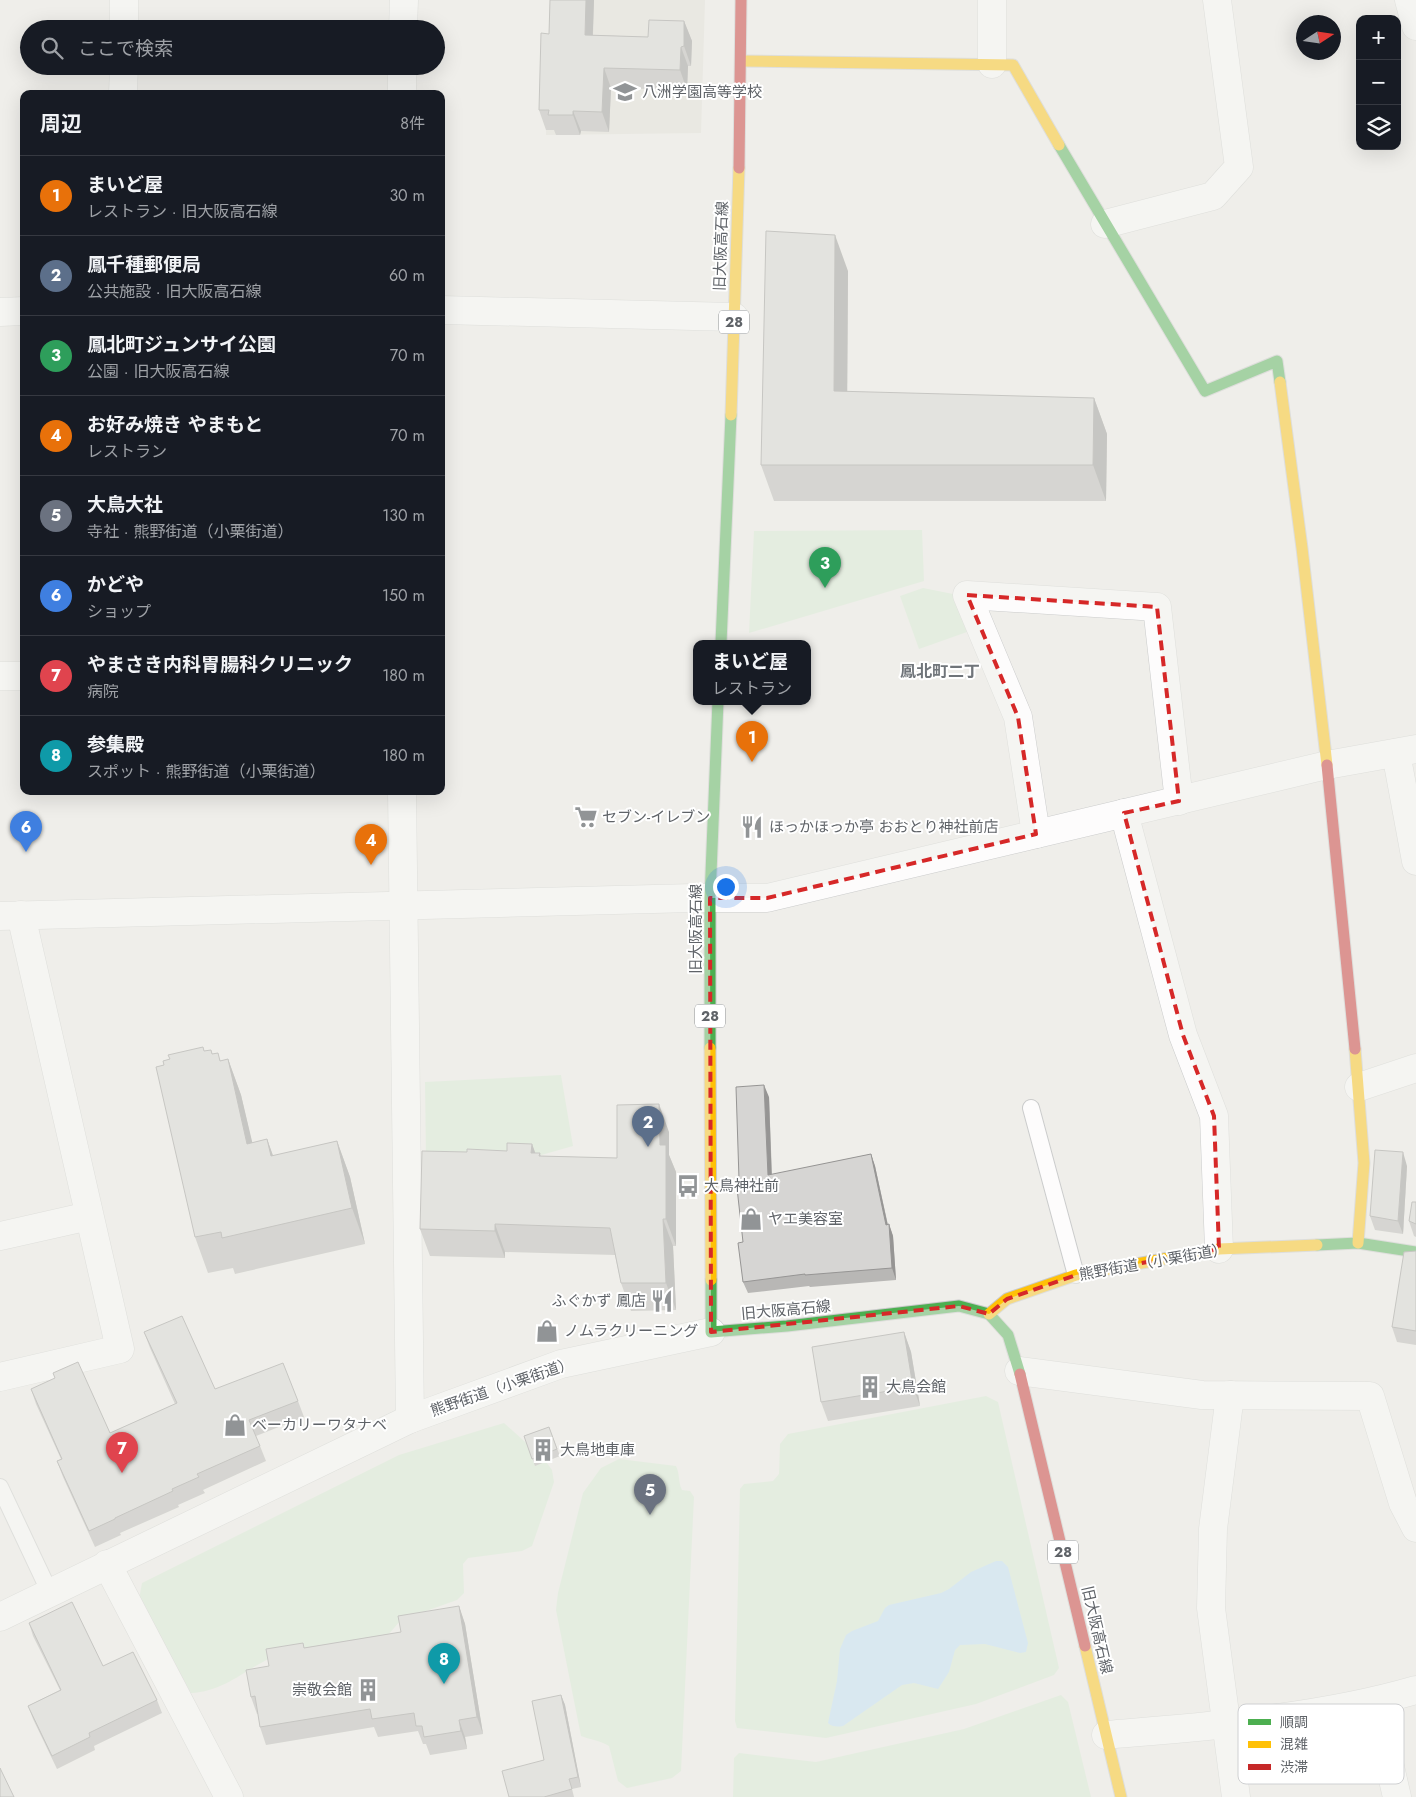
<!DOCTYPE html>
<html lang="ja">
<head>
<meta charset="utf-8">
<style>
	:root { --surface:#171b24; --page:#20242c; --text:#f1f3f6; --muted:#9ea1a6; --line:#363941; --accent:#919496 }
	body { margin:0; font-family:Jost,"Noto Sans JP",sans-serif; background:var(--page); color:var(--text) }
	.controls { position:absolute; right:15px; top:15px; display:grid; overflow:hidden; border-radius:10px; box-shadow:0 5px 20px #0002 }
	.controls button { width:45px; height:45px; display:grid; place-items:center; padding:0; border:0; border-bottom:1px solid var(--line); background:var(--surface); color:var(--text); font:25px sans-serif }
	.compass { position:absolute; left:1296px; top:15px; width:45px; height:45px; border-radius:50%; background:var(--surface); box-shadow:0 5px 20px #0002; rotate:78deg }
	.you { position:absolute; left:725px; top:886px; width:18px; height:18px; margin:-12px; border:4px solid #fff; border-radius:50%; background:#1a73e8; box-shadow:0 0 0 8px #1a73e833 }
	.badge { display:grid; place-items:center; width:32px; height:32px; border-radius:50%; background:var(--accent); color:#fff; font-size:16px; font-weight:700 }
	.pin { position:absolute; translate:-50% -41px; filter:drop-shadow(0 1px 2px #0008) }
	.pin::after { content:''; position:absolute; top:26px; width:18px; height:15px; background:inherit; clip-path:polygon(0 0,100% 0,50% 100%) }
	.popup { position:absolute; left:693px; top:640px; width:118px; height:65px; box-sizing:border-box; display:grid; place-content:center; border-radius:10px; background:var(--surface); filter:drop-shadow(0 1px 4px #0005); font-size:16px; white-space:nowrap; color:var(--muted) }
	.popup b { font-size:19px; color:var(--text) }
	.popup::after { content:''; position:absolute; left:50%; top:100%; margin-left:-10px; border:10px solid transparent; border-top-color:var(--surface) }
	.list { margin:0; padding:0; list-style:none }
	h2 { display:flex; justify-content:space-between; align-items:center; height:65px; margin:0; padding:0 20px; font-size:21px }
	h2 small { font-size:16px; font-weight:400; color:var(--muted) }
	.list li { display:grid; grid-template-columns:32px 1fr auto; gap:15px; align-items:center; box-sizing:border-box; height:80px; padding:0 20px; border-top:1px solid var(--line) }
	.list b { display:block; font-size:19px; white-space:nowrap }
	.list p { margin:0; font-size:16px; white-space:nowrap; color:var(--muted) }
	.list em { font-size:16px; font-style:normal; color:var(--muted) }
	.icon { flex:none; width:28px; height:28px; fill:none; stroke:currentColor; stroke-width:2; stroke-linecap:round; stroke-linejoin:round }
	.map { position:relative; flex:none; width:1416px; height:1797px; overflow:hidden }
	.search { position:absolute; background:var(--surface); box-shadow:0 5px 20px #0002; left:20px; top:20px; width:425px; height:55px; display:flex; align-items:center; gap:12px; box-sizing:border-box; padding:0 18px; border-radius:28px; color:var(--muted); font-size:19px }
	.panel { position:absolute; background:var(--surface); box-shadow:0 5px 20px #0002; left:20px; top:90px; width:425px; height:705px; border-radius:10px }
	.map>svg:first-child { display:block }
</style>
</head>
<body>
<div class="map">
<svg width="1416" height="1797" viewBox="0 0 1416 1797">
	<rect width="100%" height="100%" fill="#efeeea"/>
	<path fill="#e2e0da" d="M557,0H705L701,133L546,135L548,53Z"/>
	<g fill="#d8ebd6">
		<path d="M922,530L924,581L749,633L754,531Z"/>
		<path d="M923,588L953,594L967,632L919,649L900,596Z"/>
		<path d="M561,1075L573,1146L499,1167L426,1157L425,1082Z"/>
		<path d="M986,1396L998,1402L1059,1668L1054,1675L976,1704L826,1738L737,1728L735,1721L740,1489L744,1484L773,1481L779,1474L780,1444L788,1434Z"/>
		<path d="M504,1423L544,1459L552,1470L554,1482L532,1546L522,1551L468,1558L463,1564L464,1593L457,1600L401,1620L388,1635L281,1653C250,1665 226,1692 191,1693L139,1599L142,1583L399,1455Z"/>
		<path d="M619,1459L676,1466C680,1474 678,1482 682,1490L690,1491L694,1497L681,1771L672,1778L627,1788L618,1781L609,1746C599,1740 591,1740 581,1736L556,1610L558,1593L583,1493L601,1468Z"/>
		<path d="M1061,1695L1068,1702L1091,1797H733L734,1758L739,1753L816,1762L964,1729Z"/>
	</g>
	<path fill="#bfe0f9" d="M996,1561H1002L1008,1567L1028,1643L1026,1652L1020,1653L985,1644L960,1645L955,1650L949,1672L938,1689L914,1683L902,1685L843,1726C837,1727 832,1727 828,1723L837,1681L840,1649L846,1635L852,1631L878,1621L885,1608L889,1605L941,1593L949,1589L971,1572Z"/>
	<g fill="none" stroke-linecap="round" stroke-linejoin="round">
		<defs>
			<g id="lane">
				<path d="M1031,1108L1076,1275"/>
				<path d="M0,1487L50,1593"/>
			</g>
			<g id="street">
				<path d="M1409,0L1416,26"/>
				<path d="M124,29V0"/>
				<path d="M403,29L404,0"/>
				<path d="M992,64V0"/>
				<path d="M123,94L124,66"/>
				<path d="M402,94V66"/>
				<path d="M1105,224L1213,196L1239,167L1217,0"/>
				<path d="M441,310L734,317"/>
				<path d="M0,312L24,311"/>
				<path d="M0,676H24"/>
				<path d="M1396,753L1416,861"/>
				<path d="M402,791L410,1419"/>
				<path d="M1124,813L1183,1035L1214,1116L1219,1249"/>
				<path d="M1036,834L1018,717L967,595L1157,607L1179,801"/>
				<path d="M0,916L693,898H767L1327,765L1416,749"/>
				<path d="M1359,1087L1416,1068"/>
				<path d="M0,1236L89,1216"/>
				<path d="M1019,1371L1202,1395L1370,1396L1403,1503L1416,1528"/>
				<path d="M0,1377L120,1349L21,915"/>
				<path d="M1230,1395L1213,1529L1211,1608L1236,1797"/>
				<path d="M107,1564L229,1797"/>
				<path d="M0,1617L410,1419L561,1364L711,1332"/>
				<path d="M1375,1702L1397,1797"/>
				<path d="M1106,1735C1210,1726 1316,1719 1416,1690"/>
			</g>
			<g id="fast">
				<path d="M1059,145L1205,391L1277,361L1280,382"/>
				<path d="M721,643L731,415"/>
				<path d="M710,1048V898L718,701"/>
				<path d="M1317,1245L1358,1243L1416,1252"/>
				<path d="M711,1280V1332L787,1326L959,1306L989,1314L1008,1335L1020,1374"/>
			</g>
			<g id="slow">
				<path d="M741,61L1013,65L1059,145"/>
				<path d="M1280,382L1302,548L1327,765"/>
				<path d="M731,415L739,168"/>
				<path d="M710,1048L711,1280"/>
				<path d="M1355,1049L1364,1163L1358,1243"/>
				<path d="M989,1314L1007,1299L1076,1275L1219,1249L1317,1245"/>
				<path d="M1085,1646L1121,1797"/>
			</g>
			<g id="jam">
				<path d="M739,168L741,0"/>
				<path d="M1327,765L1355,1049"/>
				<path d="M1020,1374L1085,1646"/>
			</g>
		</defs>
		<use href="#lane" stroke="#cbcccc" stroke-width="18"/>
		<use href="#street" stroke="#cbcccc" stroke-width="29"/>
		<use href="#fast" stroke="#cacacb" stroke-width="13"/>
		<use href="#slow" stroke="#cacacb" stroke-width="13"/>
		<use href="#jam" stroke="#cacacb" stroke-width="13"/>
		<use href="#lane" stroke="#fdfcfc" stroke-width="16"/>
		<use href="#street" stroke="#fdfcfc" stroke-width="28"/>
		<use href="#fast" stroke="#4caf50" stroke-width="11"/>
		<use href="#slow" stroke="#ffc107" stroke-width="11"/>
		<use href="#jam" stroke="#c62828" stroke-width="11"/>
	</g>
	<g fill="#b8b7b5">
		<path d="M550,0H594L593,35L648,37L684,21L692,41L691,66H688L687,90L611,88L609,132L581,131L580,135H556L554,130H546L539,110L549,34Z"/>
		<path d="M848,271L847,392L1094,398L1107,434L1106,501H774L761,465Z"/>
		<path d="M204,1051L213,1054L221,1061L228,1059L241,1095L252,1143L267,1139L273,1156L337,1141L350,1177L365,1244L235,1274L233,1268L208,1273L195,1237L164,1065L170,1059Z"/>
		<path d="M769,1097L772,1175L871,1154L875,1166L888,1225L889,1224L893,1236L896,1280L810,1287L809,1286L748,1293L743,1282V1242L739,1179Z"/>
		<path d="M669,1132V1155L676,1172V1246H673L676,1310L631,1311L621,1283L615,1255L505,1252V1258L430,1256L420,1229L467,1152L507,1151L532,1144L535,1153H540L541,1156L617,1158Z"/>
		<path d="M1407,1166L1403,1234L1375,1230L1370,1216Z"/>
		<path d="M1416,1202V1237L1414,1236L1409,1221Z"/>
		<path d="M1416,1251V1345L1397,1342L1392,1327Z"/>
		<path d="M144,1332L215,1389L298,1401L304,1417L256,1436L266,1461L203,1490L205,1493L178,1505L179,1507L120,1533L121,1535L95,1547L63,1477L57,1461L61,1459L36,1404L31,1389L110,1433L175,1404L150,1348Z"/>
		<path d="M904,1332L911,1352L920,1406L828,1421L821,1402Z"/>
		<path d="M549,1427L560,1456L535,1466L524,1436Z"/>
		<path d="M459,1606L465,1624L483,1734L465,1737L467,1749L430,1755L426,1744H423L418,1731L378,1737L374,1727L266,1745L260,1727L258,1714H257L251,1697L269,1666L303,1643L304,1648L401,1632Z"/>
		<path d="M29,1623L103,1666L157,1700L162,1713L94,1746L95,1750L57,1769L33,1719L28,1706L60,1690L33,1636Z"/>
		<path d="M561,1695L565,1705L581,1787L572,1789L574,1797H509L544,1760Z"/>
	</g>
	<g fill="#969594">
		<path d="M586,0H594L592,55L585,35Z"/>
		<path d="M684,21L692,41L691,66L684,46Z"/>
		<path d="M681,47L688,66L687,90L680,70Z"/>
		<path d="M604,68L611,88L609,132L602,112Z"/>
		<path d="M573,111L581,131L580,135L573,115Z"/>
		<path d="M835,235L848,271L847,427L834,391Z"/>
		<path d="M1094,398L1107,434L1106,501L1093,465Z"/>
		<path d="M228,1059L241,1095L261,1179L247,1144Z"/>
		<path d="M764,1085L769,1097L772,1187L768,1175Z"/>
		<path d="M659,1104L669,1132V1155L676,1172V1246L666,1219L660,1145Z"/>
		<path d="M267,1139L280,1175L271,1156Z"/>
		<path d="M337,1141L350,1177L365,1244L352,1208Z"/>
		<path d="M532,1144L542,1171L531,1153Z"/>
		<path d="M1403,1152L1407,1166L1403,1234L1398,1221Z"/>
		<path d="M871,1154L875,1166L889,1231V1224L893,1236L896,1280L892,1268L886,1225Z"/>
		<path d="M663,1219L673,1246L676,1310L666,1283Z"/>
		<path d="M495,1224L505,1252V1258L495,1231Z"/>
		<path d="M904,1332L911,1352L920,1406L913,1387Z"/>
		<path d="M459,1606L465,1624L483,1734L477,1717Z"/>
		<path d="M561,1695L565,1705L581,1787L578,1777Z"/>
		<path d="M459,1720L465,1737L467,1749L461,1731Z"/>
	</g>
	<g fill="#d6d5d3" stroke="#969594">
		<path d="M550,0H586L585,35L648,37L649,20L684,21V46L681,47L680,70L604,68L602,112L573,111V115H548L549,110H539L541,33L549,34Z"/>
		<path d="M766,231L835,235L834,391L1094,398L1093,465H761Z"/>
		<path d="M203,1047L204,1051L211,1050L212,1054L218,1053L220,1061L228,1059L247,1144L267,1139L271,1156L337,1141L352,1208L222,1238L221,1232L195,1237L156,1067L164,1065L163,1061L170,1059L168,1055Z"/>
		<path d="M764,1085L768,1175L871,1154L886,1225L889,1224L892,1268L805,1275V1274L743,1282L738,1243L743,1242L736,1179H739L736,1087Z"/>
		<path d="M659,1104L660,1145H666V1219H663L666,1283H621L610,1228L495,1224V1231L420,1229L422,1151L467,1152V1149L507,1151V1143L532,1144L531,1153H540L539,1156L617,1158V1105Z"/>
		<path d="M1375,1150L1403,1152L1398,1221L1370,1216Z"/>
		<path d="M1412,1202H1416V1224L1409,1221Z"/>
		<path d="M1416,1251V1331L1392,1327L1404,1252Z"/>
		<path d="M182,1316L215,1389L283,1363L298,1401L249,1420L260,1446L197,1474L199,1477L172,1489L173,1491L115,1518V1519L89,1531L57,1461L62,1459L31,1389L55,1378L53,1373L78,1362L110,1433L177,1403L144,1332Z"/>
		<path d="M904,1332L913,1387L821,1402L812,1347Z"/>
		<path d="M549,1427L557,1449L532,1459L524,1436Z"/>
		<path d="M72,1602L103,1666L133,1652L157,1700L89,1733L90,1737L52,1756L28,1706L61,1690L29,1623Z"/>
		<path d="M459,1606L477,1717L459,1720L461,1731L424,1737L422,1726H416L414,1713L372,1719L370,1709L260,1727L255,1696L251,1697L246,1670L269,1666L266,1649L303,1643L304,1648L401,1632L398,1616Z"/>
		<path d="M561,1695L578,1777L569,1779L572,1789L544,1797H509L502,1771L544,1760L532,1701Z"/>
		<path d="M0,1768L14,1797H0Z"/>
	</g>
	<path d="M0 0H1416V1797H0ZM967,595L1157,607L1179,801L1124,813L1183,1035L1214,1116L1219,1249L1076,1275L1007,1299L989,1314L959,1306L711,1332L710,898H767L1036,834L1018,717Z" fill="#efeeea" fill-opacity=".55" fill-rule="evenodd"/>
	<path fill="none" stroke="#d62828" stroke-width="4" stroke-dasharray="10 6" stroke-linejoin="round" d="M967,595L1157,607L1179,801L1124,813L1183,1035L1214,1116L1219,1249L1076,1275L1007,1299L989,1314L959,1306L711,1332L710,898H767L1036,834L1018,717Z"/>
	<defs>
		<symbol id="school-bare" viewBox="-9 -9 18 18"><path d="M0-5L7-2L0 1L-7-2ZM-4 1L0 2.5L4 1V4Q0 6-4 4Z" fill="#919496" stroke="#fff" stroke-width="2.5" paint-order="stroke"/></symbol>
		<symbol id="supermarket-bare" viewBox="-9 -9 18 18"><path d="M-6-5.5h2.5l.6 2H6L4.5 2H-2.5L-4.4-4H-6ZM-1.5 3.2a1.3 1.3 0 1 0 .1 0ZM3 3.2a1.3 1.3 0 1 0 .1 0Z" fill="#919496" stroke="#fff" stroke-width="2.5" paint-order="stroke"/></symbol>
		<symbol id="restaurant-bare" viewBox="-9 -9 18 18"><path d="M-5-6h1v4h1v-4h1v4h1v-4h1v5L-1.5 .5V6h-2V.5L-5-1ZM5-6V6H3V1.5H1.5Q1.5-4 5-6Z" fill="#919496" stroke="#fff" stroke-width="2.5" paint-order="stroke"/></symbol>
		<symbol id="bus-bare" viewBox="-9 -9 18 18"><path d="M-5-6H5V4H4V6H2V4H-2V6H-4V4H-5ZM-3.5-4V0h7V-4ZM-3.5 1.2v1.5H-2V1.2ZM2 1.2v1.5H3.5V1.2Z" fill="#919496" stroke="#fff" stroke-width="2.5" paint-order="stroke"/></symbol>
		<symbol id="shop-bare" viewBox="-9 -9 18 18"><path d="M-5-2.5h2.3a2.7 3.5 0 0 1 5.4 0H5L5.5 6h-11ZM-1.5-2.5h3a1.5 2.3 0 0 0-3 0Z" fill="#919496" stroke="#fff" stroke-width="2.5" paint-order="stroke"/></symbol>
		<symbol id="building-bare" viewBox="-9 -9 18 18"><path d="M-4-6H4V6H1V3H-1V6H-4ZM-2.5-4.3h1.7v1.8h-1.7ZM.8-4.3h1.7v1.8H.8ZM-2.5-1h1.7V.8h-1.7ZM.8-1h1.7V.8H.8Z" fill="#919496" stroke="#fff" stroke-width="2.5" paint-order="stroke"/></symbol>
	</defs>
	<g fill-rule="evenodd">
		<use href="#school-bare" x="609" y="76" width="32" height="32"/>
		<use href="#supermarket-bare" x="570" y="801" width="32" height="32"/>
		<use href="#restaurant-bare" x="736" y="811" width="32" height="32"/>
		<use href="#bus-bare" x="672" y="1170" width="32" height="32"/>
		<use href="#shop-bare" x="735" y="1203" width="32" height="32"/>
		<use href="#restaurant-bare" x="646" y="1285" width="32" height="32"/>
		<use href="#shop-bare" x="531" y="1315" width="32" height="32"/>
		<use href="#building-bare" x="854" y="1371" width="32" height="32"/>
		<use href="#shop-bare" x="219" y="1409" width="32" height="32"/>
		<use href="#building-bare" x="527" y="1434" width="32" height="32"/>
		<use href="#building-bare" x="352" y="1674" width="32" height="32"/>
	</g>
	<g text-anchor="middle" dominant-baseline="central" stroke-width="4" stroke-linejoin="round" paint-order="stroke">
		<g fill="#fff" stroke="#8f9295" stroke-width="1">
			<rect x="719" y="310.5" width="30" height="23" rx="4"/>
			<rect x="695" y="1004.5" width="30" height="23" rx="4"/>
			<rect x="1048" y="1540.5" width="30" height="23" rx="4"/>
		</g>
		<g font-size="14" font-weight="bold" fill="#5f6368">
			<text x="734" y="322">28</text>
			<text x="710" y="1016">28</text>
			<text x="1063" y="1552">28</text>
		</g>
		<g font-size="15" fill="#5f6368" stroke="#fff" text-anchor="start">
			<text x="642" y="92">八洲学園高等学校</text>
			<text x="602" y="817">セブン-イレブン</text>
			<text x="769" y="827">ほっかほっか亭 おおとり神社前店</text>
			<text x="704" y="1186">大鳥神社前</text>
			<text x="768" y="1219">ヤエ美容室</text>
			<text x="646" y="1301" text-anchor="end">ふぐかず 鳳店</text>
			<text x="564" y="1331">ノムラクリーニング</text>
			<text x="886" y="1387">大鳥会館</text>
			<text x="252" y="1425">ベーカリーワタナベ</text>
			<text x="560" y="1450">大鳥地車庫</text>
			<text x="352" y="1690" text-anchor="end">崇敬会館</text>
		</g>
		<g font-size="15" fill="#5f6368" stroke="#fff">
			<text transform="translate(721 246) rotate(-88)">旧大阪高石線</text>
			<text transform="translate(696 929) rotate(-90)">旧大阪高石線</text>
			<text transform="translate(1153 1262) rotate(-10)">熊野街道（小栗街道）</text>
			<text transform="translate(786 1310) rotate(-5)">旧大阪高石線</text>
			<text transform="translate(502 1387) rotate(-19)">熊野街道（小栗街道）</text>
			<text transform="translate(1097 1630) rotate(77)">旧大阪高石線</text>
		</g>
		<g font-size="16" font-weight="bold" fill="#70757a" stroke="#fff">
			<text x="940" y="671">鳳北町二丁</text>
		</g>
	</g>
	<rect x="1238" y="1704" width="166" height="80" rx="8" fill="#fff" stroke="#cfd0d2" stroke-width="1"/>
	<rect x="1248" y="1719" width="23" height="6" fill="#4caf50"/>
	<rect x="1248" y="1741" width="23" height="7" fill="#ffc107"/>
	<rect x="1248" y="1764" width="23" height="6" fill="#c62828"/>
	<g font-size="14" fill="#5f6368">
		<text x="1280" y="1727">順調</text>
		<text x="1280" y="1749">混雑</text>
		<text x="1280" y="1772">渋滞</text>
	</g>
</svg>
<div class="controls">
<button>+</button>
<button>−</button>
<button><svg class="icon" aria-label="layers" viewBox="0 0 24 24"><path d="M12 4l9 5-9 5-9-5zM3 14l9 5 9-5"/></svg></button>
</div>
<svg class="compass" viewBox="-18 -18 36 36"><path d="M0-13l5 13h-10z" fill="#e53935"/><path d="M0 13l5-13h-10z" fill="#9ea1a6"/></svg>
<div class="you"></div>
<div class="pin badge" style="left:752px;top:762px;background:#e8710a">1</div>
<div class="popup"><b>まいど屋</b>レストラン</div>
<div class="pin badge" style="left:648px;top:1147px;background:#5c6f8a">2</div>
<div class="pin badge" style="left:825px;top:588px;background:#2e9e5b">3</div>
<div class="pin badge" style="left:371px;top:865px;background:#e8710a">4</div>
<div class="pin badge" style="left:650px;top:1515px;background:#6b7280">5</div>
<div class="pin badge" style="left:26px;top:852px;background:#3f7fe0">6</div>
<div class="pin badge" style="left:122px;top:1473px;background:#e0444e">7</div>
<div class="pin badge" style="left:444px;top:1684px;background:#0f9aa8">8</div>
<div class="search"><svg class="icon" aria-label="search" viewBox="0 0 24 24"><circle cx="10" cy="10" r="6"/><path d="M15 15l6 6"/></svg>ここで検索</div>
<section class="panel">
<h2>周辺<small>8件</small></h2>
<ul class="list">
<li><span class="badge" style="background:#e8710a">1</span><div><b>まいど屋</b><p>レストラン · 旧大阪高石線</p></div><em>30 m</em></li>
<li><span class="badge" style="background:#5c6f8a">2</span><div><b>鳳千種郵便局</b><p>公共施設 · 旧大阪高石線</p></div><em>60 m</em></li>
<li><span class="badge" style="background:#2e9e5b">3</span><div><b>鳳北町ジュンサイ公園</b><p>公園 · 旧大阪高石線</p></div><em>70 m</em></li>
<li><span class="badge" style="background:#e8710a">4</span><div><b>お好み焼き やまもと</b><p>レストラン</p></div><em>70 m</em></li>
<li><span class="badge" style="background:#6b7280">5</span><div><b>大鳥大社</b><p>寺社 · 熊野街道（小栗街道）</p></div><em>130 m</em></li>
<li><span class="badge" style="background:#3f7fe0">6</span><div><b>かどや</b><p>ショップ</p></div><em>150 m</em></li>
<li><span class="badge" style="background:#e0444e">7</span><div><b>やまさき内科胃腸科クリニック</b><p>病院</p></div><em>180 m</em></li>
<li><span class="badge" style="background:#0f9aa8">8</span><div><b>参集殿</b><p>スポット · 熊野街道（小栗街道）</p></div><em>180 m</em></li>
</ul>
</section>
</div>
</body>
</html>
